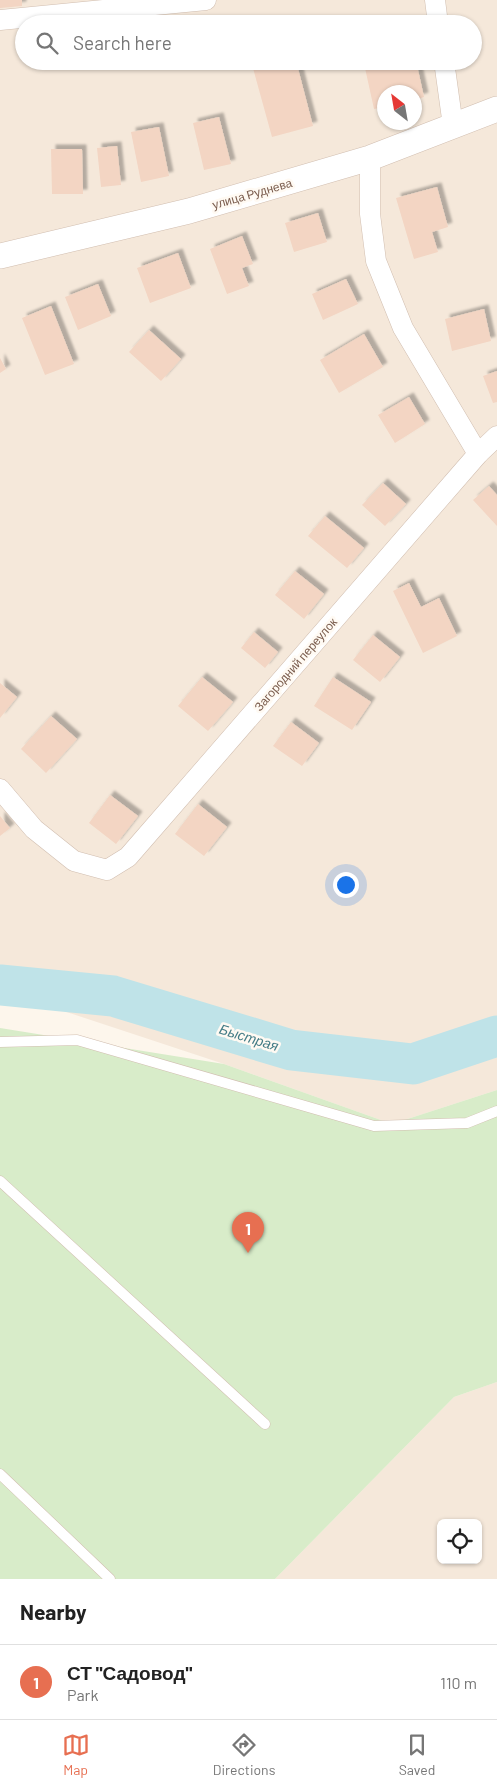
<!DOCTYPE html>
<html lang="en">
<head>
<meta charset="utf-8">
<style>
	:root { --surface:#fff; --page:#f6f6f6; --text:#222; --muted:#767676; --line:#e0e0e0; --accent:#e76f51 }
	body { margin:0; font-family:Barlow,sans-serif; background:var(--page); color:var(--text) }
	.controls { position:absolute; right:15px; bottom:15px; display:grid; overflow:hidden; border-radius:8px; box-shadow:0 1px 4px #0004 }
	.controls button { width:45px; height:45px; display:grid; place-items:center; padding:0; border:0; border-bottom:1px solid var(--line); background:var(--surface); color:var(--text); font:25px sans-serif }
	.compass { position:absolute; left:377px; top:85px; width:45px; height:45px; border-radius:50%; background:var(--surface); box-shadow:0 1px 4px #0004; rotate:329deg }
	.you { position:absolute; left:345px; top:884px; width:18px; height:18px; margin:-12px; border:4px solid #fff; border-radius:50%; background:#1a73e8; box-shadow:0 0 0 8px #1a73e833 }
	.badge { display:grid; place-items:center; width:32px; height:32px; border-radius:50%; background:var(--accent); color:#fff; font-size:16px; font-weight:700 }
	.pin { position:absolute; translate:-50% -41px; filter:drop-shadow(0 1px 2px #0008) }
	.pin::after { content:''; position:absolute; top:26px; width:18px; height:15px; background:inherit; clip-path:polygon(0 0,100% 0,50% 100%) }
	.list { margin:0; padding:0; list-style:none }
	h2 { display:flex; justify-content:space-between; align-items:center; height:65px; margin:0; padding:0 20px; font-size:21px }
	h2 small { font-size:16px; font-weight:400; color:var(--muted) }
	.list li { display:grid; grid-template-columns:32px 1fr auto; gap:15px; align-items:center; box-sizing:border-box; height:75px; padding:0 20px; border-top:1px solid var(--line) }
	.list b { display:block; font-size:19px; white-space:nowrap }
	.list p { margin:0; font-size:16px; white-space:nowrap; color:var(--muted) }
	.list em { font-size:16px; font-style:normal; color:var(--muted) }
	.icon { flex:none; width:28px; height:28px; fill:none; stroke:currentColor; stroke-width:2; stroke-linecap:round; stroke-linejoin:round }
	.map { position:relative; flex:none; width:497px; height:1579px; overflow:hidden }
	.search { position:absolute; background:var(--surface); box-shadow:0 1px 4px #0004; left:15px; right:15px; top:15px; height:55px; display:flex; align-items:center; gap:12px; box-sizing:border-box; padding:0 18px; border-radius:28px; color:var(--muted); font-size:19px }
	.sheet { height:140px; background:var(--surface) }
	nav { display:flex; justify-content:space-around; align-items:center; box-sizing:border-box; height:70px; border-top:1px solid var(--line); background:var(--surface); font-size:14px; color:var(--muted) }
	nav a { display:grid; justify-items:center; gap:2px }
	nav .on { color:var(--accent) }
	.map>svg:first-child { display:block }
</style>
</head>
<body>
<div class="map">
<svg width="497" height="1579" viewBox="0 0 497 1579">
	<defs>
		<filter id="shadow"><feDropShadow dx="4.5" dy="-4.5" stdDeviation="1" flood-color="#0004"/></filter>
	</defs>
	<rect width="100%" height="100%" fill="#fdf6ec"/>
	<g fill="#f5e8da" fill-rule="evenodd">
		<path d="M0,0H497V1090L392,1124L224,1064L0,990ZM24,24H473V61H24ZM384,92H414V122H384Z"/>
		<path d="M497,1382V1579H275L454,1397ZM441,1523H478V1560H441Z"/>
	</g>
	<path fill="#d8ecc9" d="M0,1028L224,1064L392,1124L497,1090V1382L454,1397L275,1579H0Z"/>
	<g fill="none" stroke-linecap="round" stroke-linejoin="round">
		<path stroke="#bfe3e8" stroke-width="41" d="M0,985L113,996L291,1050L413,1064L497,1036"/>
	</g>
	<g fill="#f3d5c3" filter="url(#shadow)">
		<path d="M0,0H22V6L0,8Z"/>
		<path d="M251,61H296L313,126L272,137Z"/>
		<path d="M375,61H416L424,97L414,100V92H384V107L374,109L365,68L376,65Z"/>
		<path d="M219,117L231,164L204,170L193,123Z"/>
		<path d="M159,127L169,176L141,182L131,132Z"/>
		<path d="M117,146L121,185L101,187L97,148Z"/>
		<path d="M51,149H82L83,194H52Z"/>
		<path d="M437,187L448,227L432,232L438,252L414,259L396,198Z"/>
		<path d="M318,213L327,242L294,252L285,223Z"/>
		<path d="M242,236L253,264L242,268L249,286L227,294L210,249Z"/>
		<path d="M178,253L191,288L150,303L137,268Z"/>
		<path d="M346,279L358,304L323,320L312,294Z"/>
		<path d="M98,284L111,316L78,330L65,297Z"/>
		<path d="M51,306L74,364L45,375L22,318Z"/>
		<path d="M484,309L491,341L452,351L445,319Z"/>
		<path d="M149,330L181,359L161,381L129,352Z"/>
		<path d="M364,334L383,367L339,393L320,360Z"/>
		<path d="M0,358L6,369L0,373Z"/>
		<path d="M497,371V402L493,403L483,376Z"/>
		<path d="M409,397L425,424L395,443L378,415Z"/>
		<path d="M383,483L406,504L385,526L362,505Z"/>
		<path d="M489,486L497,495V526L473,500Z"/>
		<path d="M325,516L364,548L347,568L308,536Z"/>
		<path d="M295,571L324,594L304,619L275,595Z"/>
		<path d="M409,583L421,607L439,598L457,636L423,653L393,591Z"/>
		<path d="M254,632L278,652L265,668L241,648Z"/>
		<path d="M373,635L400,657L380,682L353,660Z"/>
		<path d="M202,677L233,702L208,731L178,706Z"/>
		<path d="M333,677L371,702L352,730L314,706Z"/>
		<path d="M0,683L17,697L0,718Z"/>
		<path d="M51,716L77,739L46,773L21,749Z"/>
		<path d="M291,722L319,743L302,766L273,746Z"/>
		<path d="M110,795L138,816L116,844L89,823Z"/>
		<path d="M198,804L227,827L204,856L175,834Z"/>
		<path d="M0,816L10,828L0,836Z"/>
	</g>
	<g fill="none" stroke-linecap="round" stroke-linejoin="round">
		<defs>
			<g id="service">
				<path d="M0,1042L77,1040L374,1126L467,1123L497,1111"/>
				<path d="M0,1181L265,1424"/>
				<path d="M0,1474L110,1579"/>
			</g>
			<g id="minor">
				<path d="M435,0L438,24"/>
				<path d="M0,20L206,0"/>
				<path d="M444,61L453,126"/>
				<path d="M370,158V214L376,261L403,328L478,454"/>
				<path d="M0,789L34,829L74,861L107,870L128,857L478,454L497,436"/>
			</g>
			<path id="tertiary" d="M0,256L189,211L370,158L497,109"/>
		</defs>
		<use href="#service" stroke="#d1beb0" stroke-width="11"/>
		<use href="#minor" stroke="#d1beb0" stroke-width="21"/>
		<use href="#tertiary" stroke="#d1beb0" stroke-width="26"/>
		<use href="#service" stroke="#fff" stroke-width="10"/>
		<use href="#minor" stroke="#fff" stroke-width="20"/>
		<use href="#tertiary" stroke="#fff" stroke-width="25"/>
	</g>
	<g text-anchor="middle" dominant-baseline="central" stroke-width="5" stroke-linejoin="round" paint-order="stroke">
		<g font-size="12" fill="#7a5c4d" stroke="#fffaf3">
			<text transform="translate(252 193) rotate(-16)">улица Руднева</text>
			<text transform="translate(295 664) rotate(-49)">Загородний переулок</text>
		</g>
		<g font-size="14" font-style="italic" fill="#437c86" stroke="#fffaf3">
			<text transform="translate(249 1037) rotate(17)">Быстрая</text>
		</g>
	</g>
</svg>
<div class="controls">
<button><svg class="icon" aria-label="locate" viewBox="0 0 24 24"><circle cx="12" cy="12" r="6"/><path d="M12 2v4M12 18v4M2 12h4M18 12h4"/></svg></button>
</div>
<svg class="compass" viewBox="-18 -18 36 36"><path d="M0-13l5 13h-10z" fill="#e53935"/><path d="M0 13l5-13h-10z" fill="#767676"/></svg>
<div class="you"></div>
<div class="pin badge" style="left:248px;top:1253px">1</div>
<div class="search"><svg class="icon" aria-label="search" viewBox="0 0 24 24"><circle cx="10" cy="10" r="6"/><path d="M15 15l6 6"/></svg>Search here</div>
</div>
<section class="sheet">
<h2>Nearby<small></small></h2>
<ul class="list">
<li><span class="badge">1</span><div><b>СТ &quot;Садовод&quot;</b><p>Park</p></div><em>110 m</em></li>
</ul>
</section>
<nav>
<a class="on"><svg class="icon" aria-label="map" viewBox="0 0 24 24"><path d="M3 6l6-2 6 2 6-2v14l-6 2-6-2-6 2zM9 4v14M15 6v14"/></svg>Map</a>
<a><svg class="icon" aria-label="directions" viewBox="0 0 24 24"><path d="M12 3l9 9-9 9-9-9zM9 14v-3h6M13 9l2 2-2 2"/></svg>Directions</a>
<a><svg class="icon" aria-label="saved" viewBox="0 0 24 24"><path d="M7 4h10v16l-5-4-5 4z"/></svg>Saved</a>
</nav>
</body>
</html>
